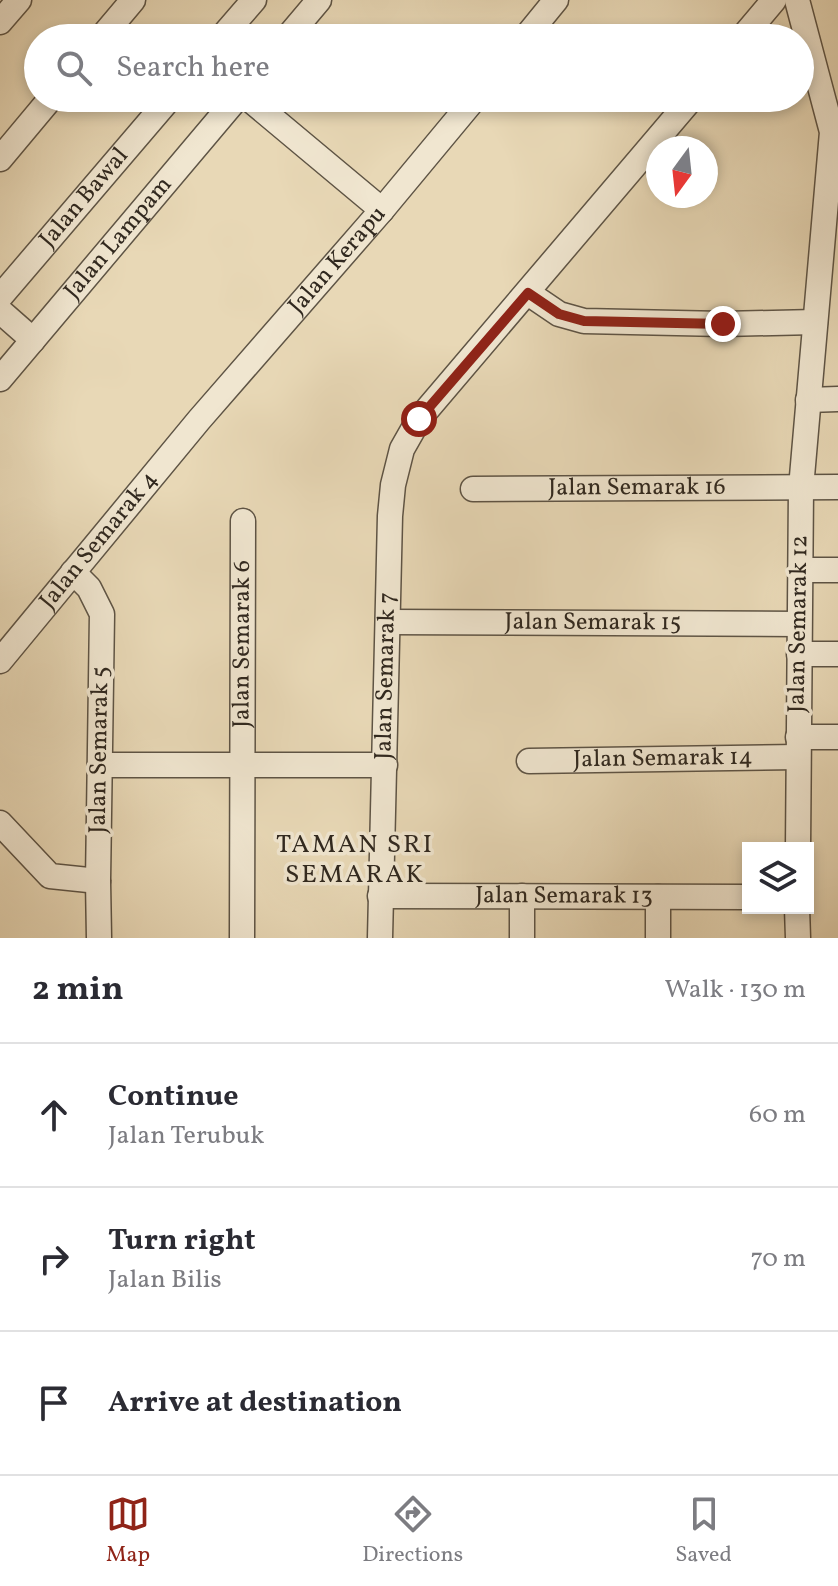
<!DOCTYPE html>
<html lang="en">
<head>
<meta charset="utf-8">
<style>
	:root { --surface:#fff; --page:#f2f2f3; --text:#2b2b33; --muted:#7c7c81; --line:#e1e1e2; --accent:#8f2418 }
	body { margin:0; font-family:Vollkorn,serif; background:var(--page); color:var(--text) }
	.controls { position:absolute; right:24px; bottom:24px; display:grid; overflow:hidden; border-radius:0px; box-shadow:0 4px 12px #0003 }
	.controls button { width:72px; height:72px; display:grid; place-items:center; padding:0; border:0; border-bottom:2px solid var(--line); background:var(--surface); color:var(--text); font:40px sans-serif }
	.compass { position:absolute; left:646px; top:136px; width:72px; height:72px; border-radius:50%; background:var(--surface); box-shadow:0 4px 12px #0003; rotate:195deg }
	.stop { position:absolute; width:24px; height:24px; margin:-18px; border:6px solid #8f2418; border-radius:50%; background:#fff }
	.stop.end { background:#8f2418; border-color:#fff; box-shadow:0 2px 8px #0008 }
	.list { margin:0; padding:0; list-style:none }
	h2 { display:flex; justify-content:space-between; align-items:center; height:104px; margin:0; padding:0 32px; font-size:34px }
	h2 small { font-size:26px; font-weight:400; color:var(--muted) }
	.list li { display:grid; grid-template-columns:52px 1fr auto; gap:24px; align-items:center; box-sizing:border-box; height:144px; padding:0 32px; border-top:2px solid var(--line) }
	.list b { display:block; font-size:30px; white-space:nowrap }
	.list p { margin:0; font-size:26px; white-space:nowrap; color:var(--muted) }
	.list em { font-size:26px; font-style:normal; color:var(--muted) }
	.icon { flex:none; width:44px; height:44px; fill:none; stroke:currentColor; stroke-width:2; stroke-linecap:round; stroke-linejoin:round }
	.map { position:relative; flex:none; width:838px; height:938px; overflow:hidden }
	.search { position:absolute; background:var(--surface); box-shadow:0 4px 12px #0003; left:24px; right:24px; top:24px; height:88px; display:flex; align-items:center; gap:20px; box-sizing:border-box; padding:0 28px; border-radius:44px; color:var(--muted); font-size:30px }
	.sheet { height:536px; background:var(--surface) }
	nav { display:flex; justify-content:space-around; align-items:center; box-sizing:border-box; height:112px; border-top:2px solid var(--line); background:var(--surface); font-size:22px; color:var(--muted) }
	nav a { display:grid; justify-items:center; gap:4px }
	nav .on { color:var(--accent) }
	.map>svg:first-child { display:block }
</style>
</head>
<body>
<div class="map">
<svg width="838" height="938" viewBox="0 0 838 938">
	<rect width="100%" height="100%" fill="#e8d8b6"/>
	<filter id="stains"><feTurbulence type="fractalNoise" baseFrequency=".0025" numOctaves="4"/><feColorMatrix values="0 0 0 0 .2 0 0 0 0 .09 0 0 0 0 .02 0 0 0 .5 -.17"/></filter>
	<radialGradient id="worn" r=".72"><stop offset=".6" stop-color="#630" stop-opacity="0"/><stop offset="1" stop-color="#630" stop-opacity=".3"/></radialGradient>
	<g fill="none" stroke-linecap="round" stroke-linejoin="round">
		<defs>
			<g id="minor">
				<path d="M797,0L832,132L801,488L798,848"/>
				<path d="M0,22L19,0"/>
				<path d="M101,38L133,0"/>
				<path d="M221,38L254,0"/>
				<path d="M287,38L319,0"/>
				<path d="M525,38L556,0"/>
				<path d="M742,38L774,0"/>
				<path d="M248,98L382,210"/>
				<path d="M0,159L51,98"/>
				<path d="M528,293L559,314L584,321L723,324L815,322"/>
				<path id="s1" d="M0,297L170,98"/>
				<path d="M0,311L33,340"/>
				<path id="s2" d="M0,379L237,98"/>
				<path d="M808,400L838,399"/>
				<path id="s3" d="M473,489L838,487"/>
				<path d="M800,570H838"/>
				<path d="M73,572L89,588L102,614L98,881L99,938"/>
				<path id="s4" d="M389,622L799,624"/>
				<path d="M799,654H838"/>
				<path id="s5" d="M0,661L199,420L382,210L475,98"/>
				<path d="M798,737H838"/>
				<path id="s6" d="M529,761L798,757"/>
				<path d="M100,765H385"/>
				<path d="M0,823L50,876L98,881"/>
				<path id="s7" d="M380,896L748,897"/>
				<path d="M658,897V938"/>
				<path d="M797,908L798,938"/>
				<path id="s8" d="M242,938L243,521"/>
				<path id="s9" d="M380,938L390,516L393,485L402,449L419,419L692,98"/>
				<path d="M522,938V896"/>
			</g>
		</defs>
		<use href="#minor" stroke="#5e5445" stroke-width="27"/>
		<use href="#minor" stroke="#f0e6d0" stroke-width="24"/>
	</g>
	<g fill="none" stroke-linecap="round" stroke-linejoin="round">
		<path stroke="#8f2418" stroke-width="10" d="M419,419L528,293L559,314L584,321L723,324"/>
	</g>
	<g text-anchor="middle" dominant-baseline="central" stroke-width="7" stroke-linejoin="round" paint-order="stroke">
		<g font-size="24" fill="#30281f" stroke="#f0e6d0">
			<text stroke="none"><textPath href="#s1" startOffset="130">Jalan Bawal</textPath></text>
			<text stroke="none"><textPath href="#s2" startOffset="184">Jalan Lampam</textPath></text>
			<text stroke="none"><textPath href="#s5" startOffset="524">Jalan Kerapu</textPath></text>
			<text stroke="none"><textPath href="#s3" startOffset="164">Jalan Semarak 16</textPath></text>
			<text stroke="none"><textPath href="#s5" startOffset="156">Jalan Semarak 4</textPath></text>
			<text stroke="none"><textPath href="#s4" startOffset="204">Jalan Semarak 15</textPath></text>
			<text transform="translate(799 624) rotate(-89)">Jalan Semarak 12</text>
			<text stroke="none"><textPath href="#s8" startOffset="294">Jalan Semarak 6</textPath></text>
			<text stroke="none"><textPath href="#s9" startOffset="262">Jalan Semarak 7</textPath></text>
			<text transform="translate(100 750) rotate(-89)">Jalan Semarak 5</text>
			<text stroke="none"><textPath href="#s6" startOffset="134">Jalan Semarak 14</textPath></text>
			<text stroke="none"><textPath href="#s7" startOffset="184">Jalan Semarak 13</textPath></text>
		</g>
		<g font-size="26" letter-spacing="2" fill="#30281f" stroke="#f0e6d0">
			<text x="355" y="845">TAMAN SRI<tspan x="355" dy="30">SEMARAK</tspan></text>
		</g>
	</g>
	<rect width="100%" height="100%" filter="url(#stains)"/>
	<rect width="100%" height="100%" fill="url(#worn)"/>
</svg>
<div class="controls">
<button><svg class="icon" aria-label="layers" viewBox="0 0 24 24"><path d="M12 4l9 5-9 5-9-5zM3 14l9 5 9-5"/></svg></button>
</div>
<svg class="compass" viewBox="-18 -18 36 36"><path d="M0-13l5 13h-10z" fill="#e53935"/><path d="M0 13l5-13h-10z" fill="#7c7c81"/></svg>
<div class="stop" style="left:419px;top:419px"></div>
<div class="stop end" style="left:723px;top:324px"></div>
<div class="search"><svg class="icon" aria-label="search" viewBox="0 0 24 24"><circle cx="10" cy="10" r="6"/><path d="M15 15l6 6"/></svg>Search here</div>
</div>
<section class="sheet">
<h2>2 min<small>Walk · 130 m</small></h2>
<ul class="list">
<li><svg class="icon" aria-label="ahead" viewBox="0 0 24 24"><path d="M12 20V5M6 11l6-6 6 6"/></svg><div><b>Continue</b><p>Jalan Terubuk</p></div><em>60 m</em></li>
<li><svg class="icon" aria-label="right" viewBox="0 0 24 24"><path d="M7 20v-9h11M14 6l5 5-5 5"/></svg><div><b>Turn right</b><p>Jalan Bilis</p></div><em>70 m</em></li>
<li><svg class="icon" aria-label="arrive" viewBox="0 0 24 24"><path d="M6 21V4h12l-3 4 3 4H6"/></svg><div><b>Arrive at destination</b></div></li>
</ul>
</section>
<nav>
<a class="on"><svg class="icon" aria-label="map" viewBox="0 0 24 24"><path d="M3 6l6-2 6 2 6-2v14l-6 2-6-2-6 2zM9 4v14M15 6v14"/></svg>Map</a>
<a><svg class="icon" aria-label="directions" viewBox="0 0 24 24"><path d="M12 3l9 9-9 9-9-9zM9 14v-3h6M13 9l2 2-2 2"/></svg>Directions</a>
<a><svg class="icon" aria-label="saved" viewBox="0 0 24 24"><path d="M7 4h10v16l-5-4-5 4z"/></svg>Saved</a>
</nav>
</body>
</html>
